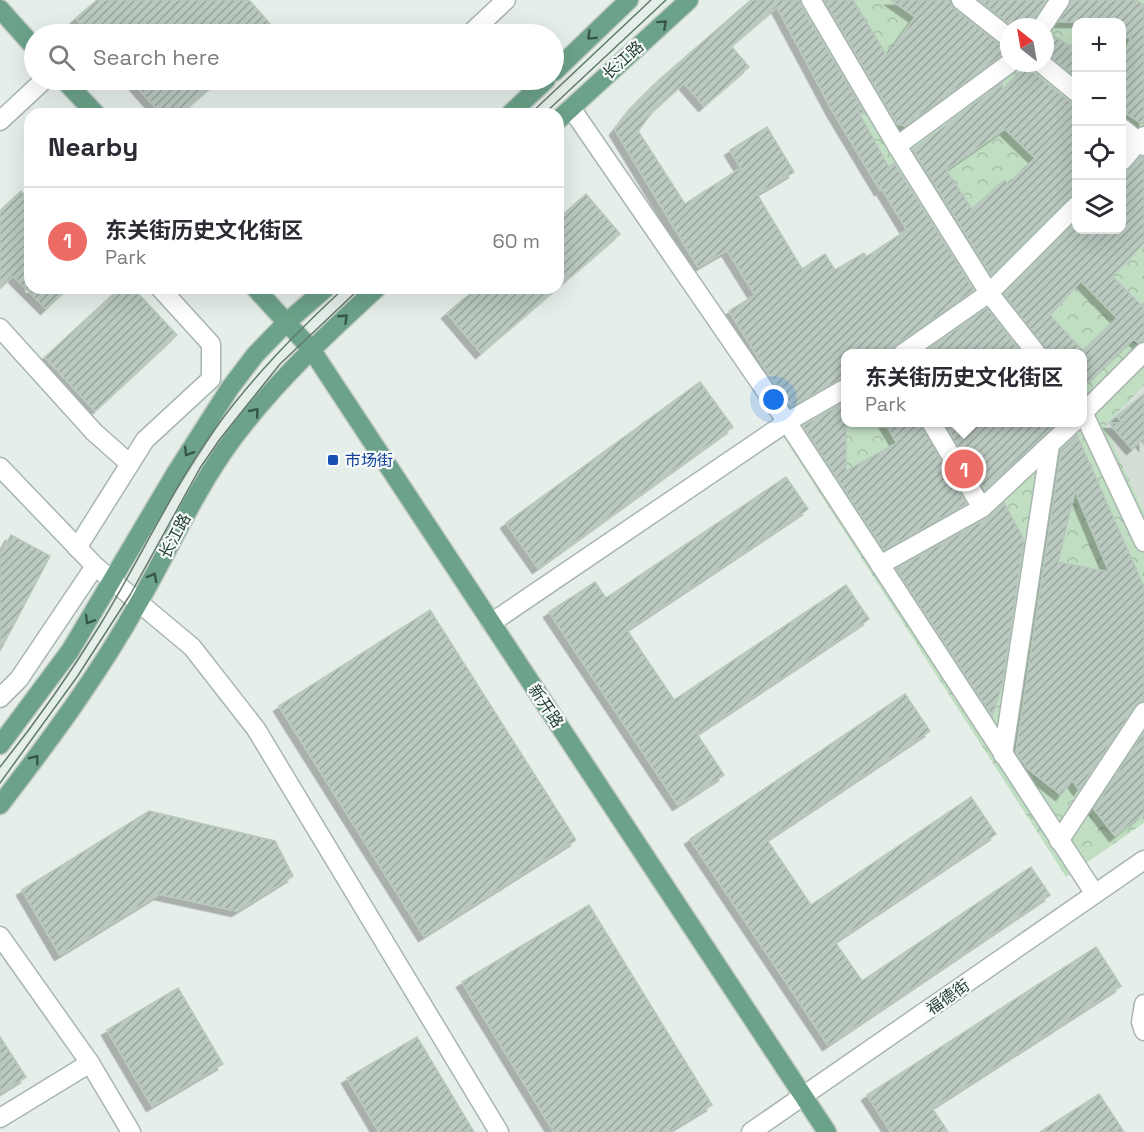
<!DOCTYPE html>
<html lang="en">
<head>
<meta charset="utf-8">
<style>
	:root { --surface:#fff; --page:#f7f7f7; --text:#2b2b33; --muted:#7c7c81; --line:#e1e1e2; --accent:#ec6b65 }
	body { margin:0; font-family:"Space Grotesk","Noto Sans SC",sans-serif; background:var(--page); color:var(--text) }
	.controls { position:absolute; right:18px; top:18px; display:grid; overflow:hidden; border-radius:12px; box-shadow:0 6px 24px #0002 }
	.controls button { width:54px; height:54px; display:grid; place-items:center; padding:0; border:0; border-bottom:2px solid var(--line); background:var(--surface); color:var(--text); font:30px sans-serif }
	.compass { position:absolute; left:1000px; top:18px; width:54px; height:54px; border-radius:50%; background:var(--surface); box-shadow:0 6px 24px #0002; rotate:329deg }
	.you { position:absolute; left:774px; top:400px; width:21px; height:21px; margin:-15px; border:4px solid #fff; border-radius:50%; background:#1a73e8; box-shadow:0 0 0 9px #1a73e833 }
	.badge { display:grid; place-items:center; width:39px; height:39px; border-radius:50%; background:var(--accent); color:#fff; font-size:20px; font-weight:700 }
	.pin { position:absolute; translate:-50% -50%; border:3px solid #fff; box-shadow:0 2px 6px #0006 }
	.popup { position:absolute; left:841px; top:349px; width:246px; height:78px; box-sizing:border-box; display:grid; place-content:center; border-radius:12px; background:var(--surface); filter:drop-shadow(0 2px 4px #0005); font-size:20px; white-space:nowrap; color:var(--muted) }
	.popup b { font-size:22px; color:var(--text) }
	.popup::after { content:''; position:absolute; left:50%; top:100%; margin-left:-12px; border:12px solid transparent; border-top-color:var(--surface) }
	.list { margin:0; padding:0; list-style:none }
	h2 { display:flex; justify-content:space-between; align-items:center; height:78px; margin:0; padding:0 24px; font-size:26px }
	h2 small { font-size:20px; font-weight:400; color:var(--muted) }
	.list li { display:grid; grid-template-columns:39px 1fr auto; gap:18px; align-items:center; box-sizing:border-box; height:108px; padding:0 24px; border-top:2px solid var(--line) }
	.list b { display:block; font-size:22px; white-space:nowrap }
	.list p { margin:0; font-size:20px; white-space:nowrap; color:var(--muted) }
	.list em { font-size:20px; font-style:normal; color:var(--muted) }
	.icon { flex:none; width:33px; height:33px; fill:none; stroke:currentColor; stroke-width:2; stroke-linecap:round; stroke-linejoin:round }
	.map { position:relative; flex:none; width:1144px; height:1132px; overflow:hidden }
	.search { position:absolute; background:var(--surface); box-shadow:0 6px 24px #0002; left:24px; top:24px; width:540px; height:66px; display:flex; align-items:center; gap:15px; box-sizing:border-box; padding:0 21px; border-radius:33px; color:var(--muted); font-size:22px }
	.panel { position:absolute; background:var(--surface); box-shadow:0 6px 24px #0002; left:24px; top:108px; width:540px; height:186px; border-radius:18px }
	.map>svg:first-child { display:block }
</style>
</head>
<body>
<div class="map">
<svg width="1144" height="1132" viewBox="0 0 1144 1132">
	<defs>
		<pattern id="park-crowns" width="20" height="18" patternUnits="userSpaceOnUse" patternTransform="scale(1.5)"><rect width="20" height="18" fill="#c0dec2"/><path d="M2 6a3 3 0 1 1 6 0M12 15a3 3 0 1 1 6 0" fill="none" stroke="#a5c0a7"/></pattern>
		<pattern id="building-hatch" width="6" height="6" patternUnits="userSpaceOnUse" patternTransform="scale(1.5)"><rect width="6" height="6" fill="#bbc9c1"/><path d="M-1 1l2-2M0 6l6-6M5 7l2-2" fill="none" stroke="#98a59d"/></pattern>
		<filter id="shadow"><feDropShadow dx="-5.5" dy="5.5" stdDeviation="0" flood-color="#0004"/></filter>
	</defs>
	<rect width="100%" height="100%" fill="#e6eee9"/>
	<path fill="#d4ded7" d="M1144,385V512L1105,427Z"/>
	<path fill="url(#park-crowns)" fill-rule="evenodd" d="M796,0H1144V385L1105,427L1144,512V823L1066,877L767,411L845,362L846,422H1082V354L860,353L960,292ZM1076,22H1122V230H1076ZM1009,27H1045V63H1009Z"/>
	<g fill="url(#building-hatch)" stroke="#b8c8be" stroke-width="1.5" fill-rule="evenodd" filter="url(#shadow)">
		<path d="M97,0H249L279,34H91L76,18Z"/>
		<path d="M751,0H800L801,6L866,115L859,113L889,167L894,163L974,290L896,345L891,354H846V377L791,406L782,395L729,311L755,295L727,250L698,267L615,130L634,105L659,80ZM777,7L832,110L880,190L882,189L907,230L866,257L864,253L835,270L825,254L802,269L757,194L794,172L767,127L730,150L741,168L685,204L638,131L653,111L684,83L704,106L749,67L731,46Z"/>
		<path d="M824,0H853L887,56L915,17L891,0H950L954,9L1003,47L1002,55L905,126L897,124Z"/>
		<path d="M979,0H1046L1033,21L1031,27H1013Z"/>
		<path d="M1071,0H1136L1144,5V125L1122,111V56L1131,39L1122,34V22H1059Z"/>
		<path d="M1051,34L1077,51V78L1045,53V38Z"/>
		<path d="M1026,67L1069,101L1077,103V195L1068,198L991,275L913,150L1002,83V90ZM1005,129L1035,158L1009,184L1004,180L972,209L946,170Z"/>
		<path d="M131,80H219L180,114H161Z"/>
		<path d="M1141,157H1144V243L1112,276L1144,308V341L1138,343L1134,339L1083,387V354H1050L1004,294L1077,221V230H1122V172L1130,169ZM1081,281L1117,318L1083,351L1050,315Z"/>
		<path d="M21,191L30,201V288H68L46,309L13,276L0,288V211Z"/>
		<path d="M586,194L620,234L558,287V219Z"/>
		<path d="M120,288H133L177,335L95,411L45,357Z"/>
		<path d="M477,288H557L481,353L447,313Z"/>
		<path d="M987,308L1022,354H922Z"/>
		<path d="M700,382L733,427L538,568L506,523Z"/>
		<path d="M1144,394V445L1141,441L1132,449L1109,423H1123L1117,416Z"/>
		<path d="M846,401V471L897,443L885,423H920L966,504L884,550L803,426Z"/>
		<path d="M944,423H1057L985,490Z"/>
		<path d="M1077,435L1144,587V701L1135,706L1079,790L1072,780L1061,795L1027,768L1016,752L1061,450ZM1075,491L1109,572L1058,562Z"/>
		<path d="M786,477L808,509L627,630L674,700L846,585L869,619L697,734L724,775L678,805L549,612L595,582L606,598Z"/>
		<path d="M1004,503L1024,540L1002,686L992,716L896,569L988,518Z"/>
		<path d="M11,535L50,556L0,651V555Z"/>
		<path d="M430,610L576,840L424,936L279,706Z"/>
		<path d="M905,694L930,731L767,840L811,905L971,797L996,834L835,942L862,981L1031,867L1050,895L828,1045L690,839Z"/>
		<path d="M1144,732V813L1115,836L1094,809Z"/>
		<path d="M149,811L275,841L293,876L237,911L159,894L60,955L22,890Z"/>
		<path d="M589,905L712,1105L668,1132H554L462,982Z"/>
		<path d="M1096,947L1121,986L932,1108L948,1132H891L867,1095Z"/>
		<path d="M178,988L223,1064L152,1106L107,1030Z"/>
		<path d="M0,1037L26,1077L0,1093Z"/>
		<path d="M417,1037L474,1132H379L347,1078Z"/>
		<path d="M1099,1094L1124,1132H1040Z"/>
	</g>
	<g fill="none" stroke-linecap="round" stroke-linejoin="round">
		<defs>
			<g id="minor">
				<path d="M811,0L897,146L989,293L1037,354"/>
				<path d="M961,0L1009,38"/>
				<path d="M1042,27L1060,0"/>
				<path d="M470,34L506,0"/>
				<path d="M1041,63L1076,92"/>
				<path d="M571,108L787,422L1095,894"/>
				<path d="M0,121L44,80"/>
				<path d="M1122,128L1144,146"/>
				<path d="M897,146L1010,63"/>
				<path d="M1122,161L1144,136"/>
				<path d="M0,328L94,432L130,464"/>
				<path d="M902,354L989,293L1076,206"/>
				<path d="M1082,410L1144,542"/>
				<path d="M1082,414L1144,352"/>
				<path d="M931,422L982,508"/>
				<path d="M0,467L95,566L192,647L256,729L499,1132"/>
				<path d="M77,548L145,440L211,379V344L160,288"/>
				<path d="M880,565L982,508L1074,422"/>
				<path d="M491,623L787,422L846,388"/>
				<path d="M0,698L19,679L95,566"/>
				<path d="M1003,755L1050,445"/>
				<path d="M1059,841L1144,712"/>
				<path d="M0,936L90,1063L131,1132"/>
				<path d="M1144,1004L1141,1022L1144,1031"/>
				<path d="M0,1118L90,1063"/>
				<path d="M751,1132L1144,860"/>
			</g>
			<g id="major">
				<path d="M0,9L34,47"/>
				<path d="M554,72L629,0"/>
				<path d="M64,80L96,114"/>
				<path d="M510,114L546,80"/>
				<path d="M558,120L689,0"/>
				<path d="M255,288L311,349L827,1132"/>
				<path d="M0,745L70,651L175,474L230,388L255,355L287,322L326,288"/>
				<path d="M0,805C50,740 99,674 139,602C170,548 195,490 232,440C274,383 325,336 377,288"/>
			</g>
		</defs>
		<use href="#minor" stroke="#a8b6af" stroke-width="21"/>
		<use href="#major" stroke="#c2cac6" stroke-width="21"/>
		<use href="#minor" stroke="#fff" stroke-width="18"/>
		<use href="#major" stroke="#6ca289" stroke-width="18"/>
		<g stroke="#607b6e" stroke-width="1.5">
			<path d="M530,114L651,0"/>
			<path d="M544,114L666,0"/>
			<path d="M0,767C36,722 70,674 100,625C139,561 171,491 215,429C252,377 297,332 344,288"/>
			<path d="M0,783L77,677L130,595L200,468L220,439L280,364L360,288"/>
		</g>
	</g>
	<defs><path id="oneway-chevron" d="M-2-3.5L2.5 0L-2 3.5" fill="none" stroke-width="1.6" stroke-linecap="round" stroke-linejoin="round" transform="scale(1.5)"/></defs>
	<g stroke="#375848">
		<use href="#oneway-chevron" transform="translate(663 24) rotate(-42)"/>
		<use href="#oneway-chevron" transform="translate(591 36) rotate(136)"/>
		<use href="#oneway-chevron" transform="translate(344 318) rotate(-43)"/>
		<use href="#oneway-chevron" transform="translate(255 412) rotate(-51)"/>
		<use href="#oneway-chevron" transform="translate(188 452) rotate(122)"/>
		<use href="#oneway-chevron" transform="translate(153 577) rotate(-62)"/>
		<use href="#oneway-chevron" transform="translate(89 620) rotate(121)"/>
		<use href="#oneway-chevron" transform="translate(35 759) rotate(-53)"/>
	</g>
	<rect fill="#1a4fb4" stroke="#f6faf8" stroke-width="2" x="327" y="454" width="12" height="12" rx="3"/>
	<g text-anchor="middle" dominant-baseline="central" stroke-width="4.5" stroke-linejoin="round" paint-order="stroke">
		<g font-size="16" fill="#254033" stroke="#f6faf8">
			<text transform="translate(623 60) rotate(-42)">长江路</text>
			<text transform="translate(175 536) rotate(-62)">长江路</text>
			<text transform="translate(546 706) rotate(56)">新开路</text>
			<text transform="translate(948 997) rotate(-35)">福德街</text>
		</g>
		<g font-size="16" fill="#164399" stroke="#f6faf8" text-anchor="start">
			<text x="345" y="460">市场街</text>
		</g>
	</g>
</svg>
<div class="controls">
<button>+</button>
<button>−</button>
<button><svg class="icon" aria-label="locate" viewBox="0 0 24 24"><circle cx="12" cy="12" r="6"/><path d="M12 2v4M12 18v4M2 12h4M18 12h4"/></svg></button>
<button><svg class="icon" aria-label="layers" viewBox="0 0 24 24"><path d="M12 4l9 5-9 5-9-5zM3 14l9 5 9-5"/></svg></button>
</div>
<svg class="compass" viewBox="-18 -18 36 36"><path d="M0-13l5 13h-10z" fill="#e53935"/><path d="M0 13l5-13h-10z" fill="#7c7c81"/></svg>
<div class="you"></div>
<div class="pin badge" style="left:964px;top:469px">1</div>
<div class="popup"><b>东关街历史文化街区</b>Park</div>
<div class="search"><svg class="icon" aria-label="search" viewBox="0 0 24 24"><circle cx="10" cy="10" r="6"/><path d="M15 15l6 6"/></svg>Search here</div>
<section class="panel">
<h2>Nearby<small></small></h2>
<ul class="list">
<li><span class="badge">1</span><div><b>东关街历史文化街区</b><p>Park</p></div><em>60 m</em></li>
</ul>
</section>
</div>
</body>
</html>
